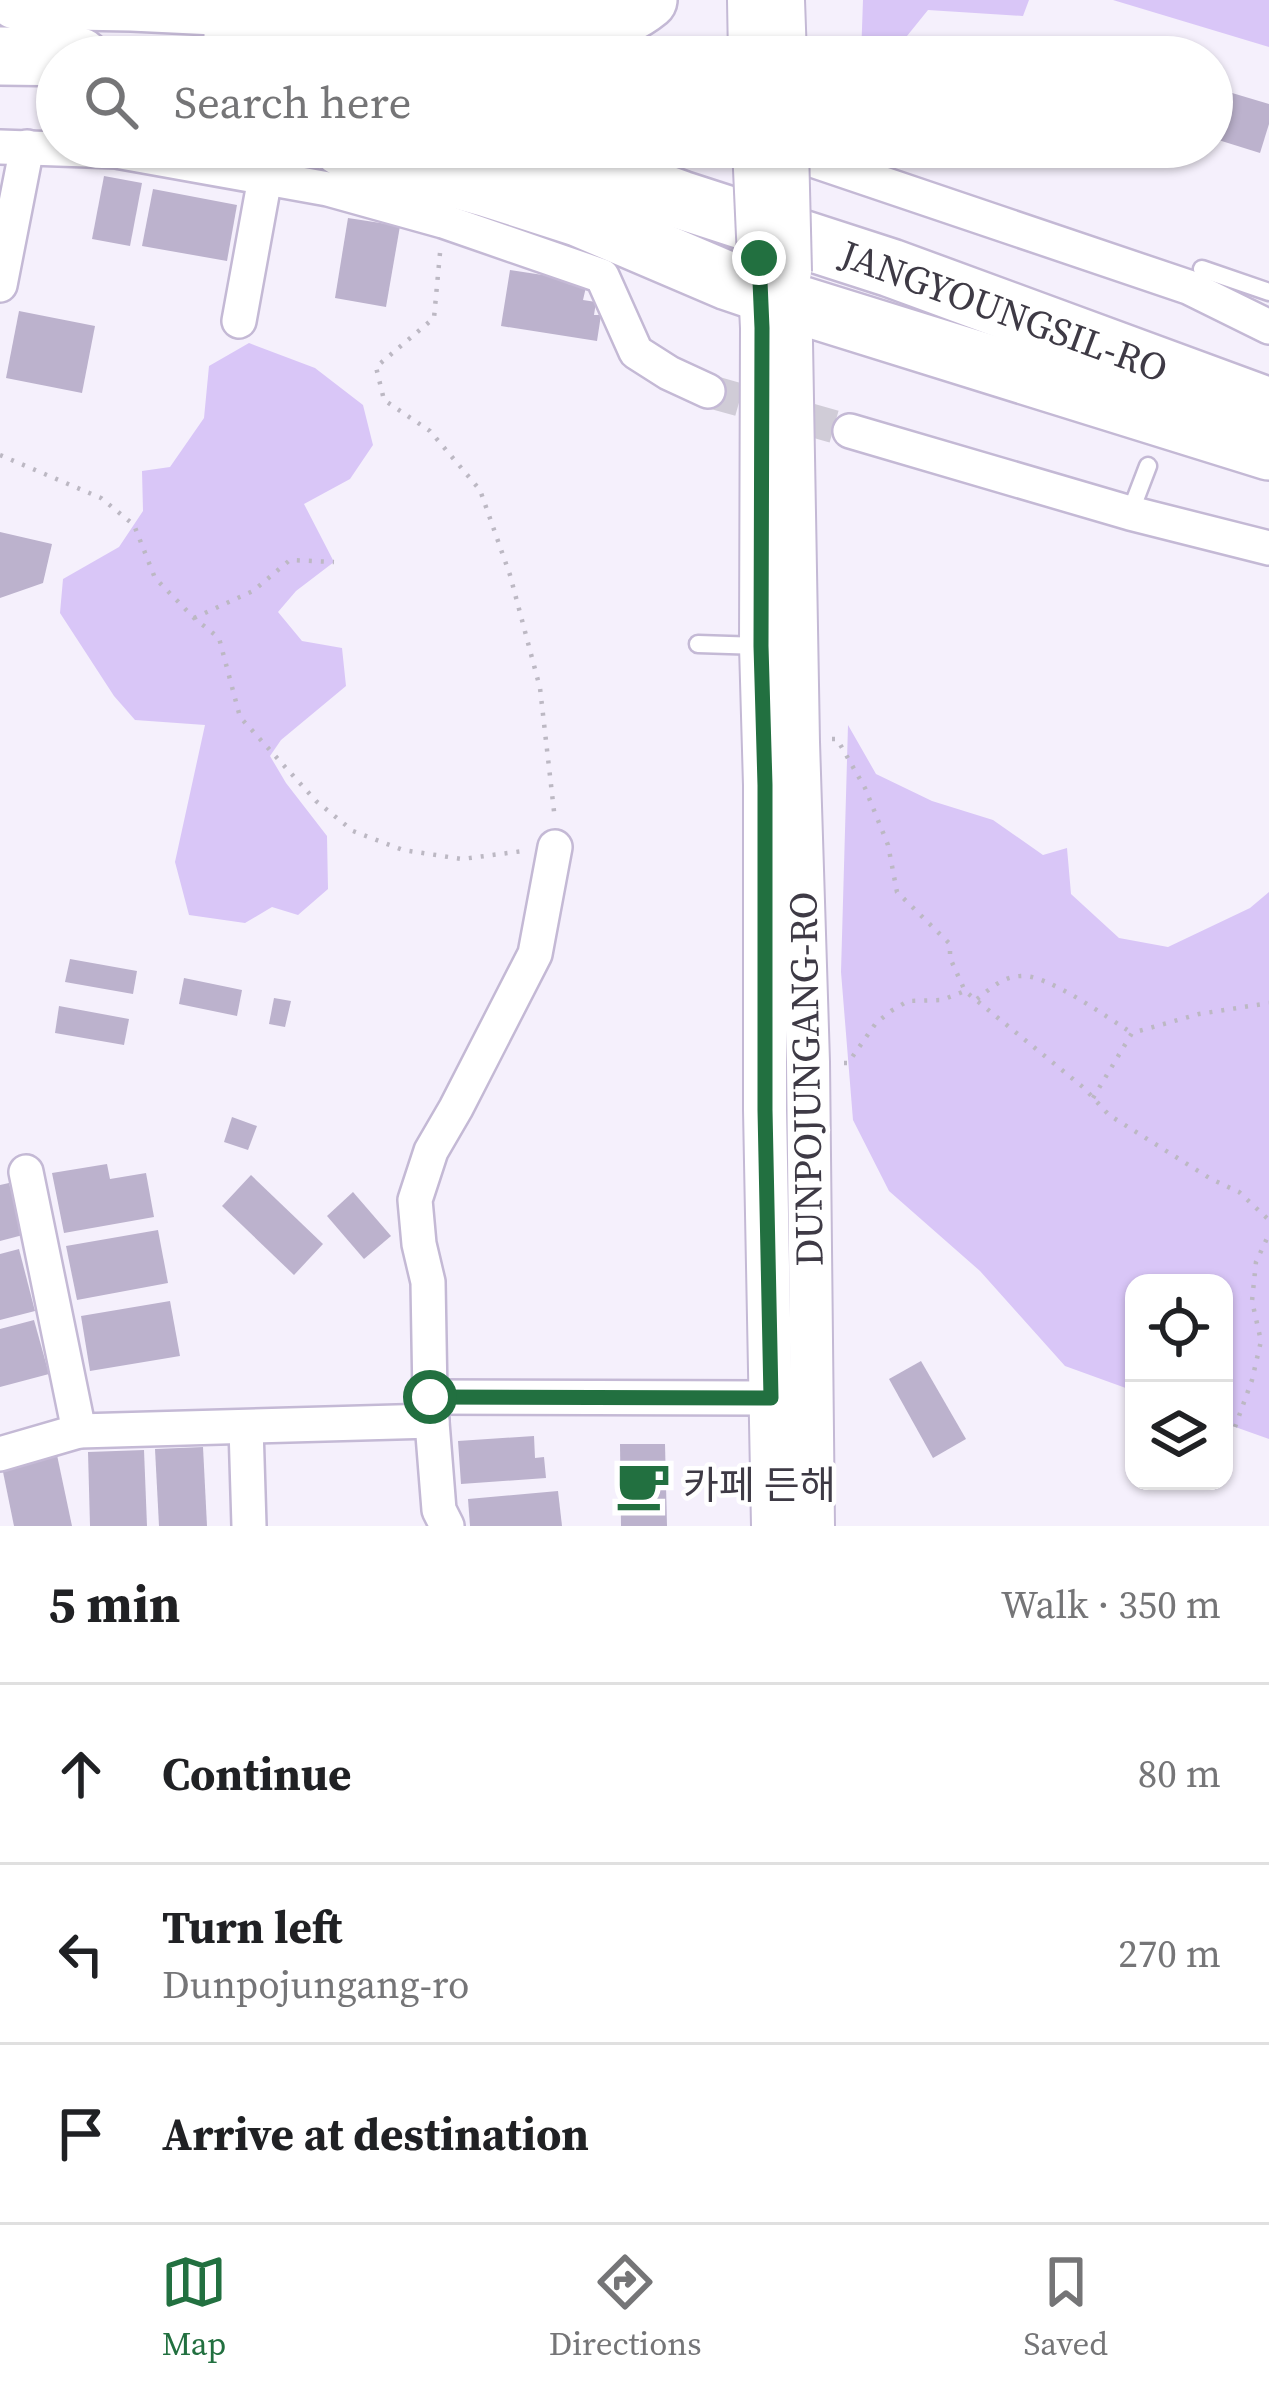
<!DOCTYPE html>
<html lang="en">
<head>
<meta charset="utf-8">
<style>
	:root { --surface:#fff; --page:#f6f6f6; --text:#202124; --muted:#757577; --line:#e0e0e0; --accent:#227040 }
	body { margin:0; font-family:"Source Serif 4","Noto Sans KR",serif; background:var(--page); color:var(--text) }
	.controls { position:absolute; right:36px; bottom:36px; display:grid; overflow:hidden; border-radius:24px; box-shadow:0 3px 9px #0004 }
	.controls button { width:108px; height:108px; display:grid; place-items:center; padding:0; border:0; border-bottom:3px solid var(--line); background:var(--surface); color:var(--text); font:60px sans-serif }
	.stop { position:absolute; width:36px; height:36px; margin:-27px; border:9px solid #227040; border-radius:50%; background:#fff }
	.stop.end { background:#227040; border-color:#fff; box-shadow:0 3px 12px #0008 }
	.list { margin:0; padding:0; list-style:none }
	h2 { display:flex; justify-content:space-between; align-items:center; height:156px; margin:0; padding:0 48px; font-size:51px }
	h2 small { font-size:39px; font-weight:400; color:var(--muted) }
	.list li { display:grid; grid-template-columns:78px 1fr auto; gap:36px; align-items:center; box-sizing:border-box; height:180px; padding:0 48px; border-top:3px solid var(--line) }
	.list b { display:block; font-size:45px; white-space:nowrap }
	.list p { margin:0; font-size:39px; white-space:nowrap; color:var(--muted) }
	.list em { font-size:39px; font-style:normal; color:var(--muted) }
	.icon { flex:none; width:66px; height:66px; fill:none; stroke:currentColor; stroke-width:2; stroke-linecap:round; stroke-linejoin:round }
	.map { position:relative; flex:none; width:1269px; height:1526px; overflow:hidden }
	.search { position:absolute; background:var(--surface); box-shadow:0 3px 9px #0004; left:36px; right:36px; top:36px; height:132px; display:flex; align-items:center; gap:30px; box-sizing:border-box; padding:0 42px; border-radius:66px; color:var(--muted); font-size:45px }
	.sheet { height:696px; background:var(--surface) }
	nav { display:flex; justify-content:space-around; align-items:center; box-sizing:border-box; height:168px; border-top:3px solid var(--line); background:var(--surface); font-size:33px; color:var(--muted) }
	nav a { display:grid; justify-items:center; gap:6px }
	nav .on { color:var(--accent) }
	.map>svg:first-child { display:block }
</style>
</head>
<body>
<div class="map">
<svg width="1269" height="1526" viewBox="0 0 1269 1526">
	<rect width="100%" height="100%" fill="#f5f0fc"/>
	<g fill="#d9c6f7">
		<path d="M863,0H1029L1023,16L928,10L890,57H861Z"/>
		<path d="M1113,0H1269V47Z"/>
		<path d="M249,343L315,368L363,405L373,445L350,479L304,504L334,562L296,591L278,612L302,641L342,648L346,686L281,740L270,756L286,783L327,836L328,889L298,915L272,907L245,923L189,915L175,862L205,725L135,720L114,696L60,613L63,579L119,547L143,511L142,471L170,467L204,418L209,366Z"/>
		<path d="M848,725L876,774L932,801L993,820L1043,855L1067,848L1071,894L1119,938L1168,947L1250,908L1269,892V1439L1224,1423V1283H1134V1391L1065,1366L980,1271L889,1191L853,1120L841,972Z"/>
	</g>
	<g fill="#bcb2cd">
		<path d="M984,43L1029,56V57H980Z"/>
		<path d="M1212,87L1269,104V124L1260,153L1212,138Z"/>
		<path d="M966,147H1000L997,157Z"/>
		<path d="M104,176L142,183L130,246L92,239Z"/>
		<path d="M153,189L237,205L227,261L142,246Z"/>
		<path d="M348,218L400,226L386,307L335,298Z"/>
		<path d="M510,270L569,279L568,284L586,287L583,300L596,302L594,315H601L597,341L501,326Z"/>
		<path d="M19,311L95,326L82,393L6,378Z"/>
		<path d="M0,532L52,544L43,583L0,598Z"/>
		<path d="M70,959L137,971L133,994L65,982Z"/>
		<path d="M184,978L242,990L237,1016L179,1004Z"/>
		<path d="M274,998L291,1001L285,1027L269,1024Z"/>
		<path d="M59,1006L129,1019L124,1045L55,1033Z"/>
		<path d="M232,1117L257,1126L248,1150L224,1142Z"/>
		<path d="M107,1164L110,1179L146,1173L154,1217L64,1233L52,1173Z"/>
		<path d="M251,1175L323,1244L294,1275L222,1206Z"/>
		<path d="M9,1183L23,1235L0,1241V1185Z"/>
		<path d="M353,1192L391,1236L364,1259L327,1216Z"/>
		<path d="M158,1230L168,1283L77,1300L66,1246Z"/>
		<path d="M19,1249L35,1311L0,1320V1254Z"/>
		<path d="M170,1301L180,1356L90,1371L81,1316Z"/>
		<path d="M34,1320L49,1374L0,1387V1329Z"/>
		<path d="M921,1361L966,1439L933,1458L889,1379Z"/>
		<path d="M534,1436L535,1458L544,1457L546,1478L461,1484L458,1441Z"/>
		<path d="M620,1444H665L667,1526H621Z"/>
		<path d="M203,1447L207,1526H159L155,1449Z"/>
		<path d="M144,1450L147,1526H90L88,1452Z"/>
		<path d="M57,1455L72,1526H14L2,1467Z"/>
		<path d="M558,1491L562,1526H470L468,1499Z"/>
	</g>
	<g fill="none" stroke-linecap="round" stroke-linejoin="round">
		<path stroke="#d0ccd7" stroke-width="33" stroke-dasharray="33 16" stroke-linecap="butt" d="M708,391L850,431"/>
		<defs>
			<g id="service">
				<path d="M1202,269L1269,292"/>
				<path d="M1130,513L1148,466"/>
				<path d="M698,644L760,646"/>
			</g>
			<g id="minor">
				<path d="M0,147L116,151L328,189L443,221L602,276L636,352L669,373L708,391"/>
				<path d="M774,147L1188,287L1269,327"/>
				<path d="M0,285L27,147"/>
				<path d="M239,321L265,178"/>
				<path d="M850,431L1130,513L1269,548"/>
				<path d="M26,1172L79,1431"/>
				<path d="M430,1397L795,1398"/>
				<path d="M246,1427L249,1526"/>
				<path d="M0,1454L79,1431L432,1421"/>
				<path d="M447,1526L439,1510L430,1397L428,1282L419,1244L415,1200L431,1151L456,1108L535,954L555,847"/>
			</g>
			<g id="tertiary">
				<path d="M749,0L750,57"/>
				<path d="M783,0L785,57"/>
				<path d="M759,265L762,328L761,646L765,785V1110L773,1526"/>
				<path d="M790,285L798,742L808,1062L813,1526"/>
			</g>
			<g id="trunk">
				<path d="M16,0L132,2L592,24C613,21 631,14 648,0"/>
				<path d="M233,35L341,57"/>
				<path d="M0,56L80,57"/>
				<path d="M342,147L488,188L578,217L728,281L790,302L1269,451"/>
				<path d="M535,147L681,200L891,268L1269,407"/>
			</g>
		</defs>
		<use href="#service" stroke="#c4b9d5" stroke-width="21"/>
		<use href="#minor" stroke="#c4b9d5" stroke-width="38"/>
		<use href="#tertiary" stroke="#c4b9d5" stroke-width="46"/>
		<use href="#trunk" stroke="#c4b9d5" stroke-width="62"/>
		<g stroke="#bcb8c3" stroke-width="4.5" stroke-dasharray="3 9" stroke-linecap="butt">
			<path d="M440,253L434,318L376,367L384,400L430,431L480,490L510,575L540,688L555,820"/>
			<path d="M0,455L101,498L134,525L155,578L194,618L219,638L240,717L316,801L353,831L403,850L462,859L523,851"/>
			<path d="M194,618L253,591L290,560L334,562"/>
			<path d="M832,739H837L865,788L888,845L897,892L950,944V958L965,991L1084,1088L1109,1115L1211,1179L1239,1192L1269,1220"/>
			<path d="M977,999C990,989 1002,977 1020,976C1046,973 1108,1018 1132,1033"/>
			<path d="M844,1063H848L876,1023L891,1011L908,1001L942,1000L965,991"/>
			<path d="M1093,1098L1132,1033L1199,1014L1269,1003"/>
			<path d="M1235,1427L1252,1380L1261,1341L1252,1301L1256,1262L1269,1234"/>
		</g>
		<use href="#service" stroke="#fff" stroke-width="16"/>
		<use href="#minor" stroke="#fff" stroke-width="33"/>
		<use href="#tertiary" stroke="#fff" stroke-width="42"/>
		<use href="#trunk" stroke="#fff" stroke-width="57"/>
		<defs>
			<g id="tertiary-bridge">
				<path d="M754,147L759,258"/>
				<path d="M787,147L790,272"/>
			</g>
		</defs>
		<use href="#tertiary-bridge" stroke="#c4b9d5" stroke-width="46" stroke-linecap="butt"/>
		<use href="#tertiary-bridge" stroke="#fff" stroke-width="42"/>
	</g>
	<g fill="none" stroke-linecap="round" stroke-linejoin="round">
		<path stroke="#227040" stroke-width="15" d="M430,1397L771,1398L765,1110V785L761,646L762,328L759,258"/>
	</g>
	<defs>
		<symbol id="cafe-bare" viewBox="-9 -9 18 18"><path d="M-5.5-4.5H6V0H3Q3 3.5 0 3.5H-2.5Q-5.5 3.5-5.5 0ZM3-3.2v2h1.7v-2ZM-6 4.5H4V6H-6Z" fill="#227040" stroke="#fff" stroke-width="2.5" paint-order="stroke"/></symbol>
	</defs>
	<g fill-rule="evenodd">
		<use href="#cafe-bare" x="605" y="1447" width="76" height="76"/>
	</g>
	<g text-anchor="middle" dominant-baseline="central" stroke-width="9" stroke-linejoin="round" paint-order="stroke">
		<g font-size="39" fill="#3e3a45" stroke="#fff">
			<text transform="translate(1004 311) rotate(20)">JANGYOUNGSIL-RO</text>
			<text transform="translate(806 1079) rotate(-91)">DUNPOJUNGANG-RO</text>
		</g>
		<g font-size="39" fill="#3e3a45" stroke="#fff" text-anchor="start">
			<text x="683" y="1485">카페 든해</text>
		</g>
	</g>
</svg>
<div class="controls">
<button><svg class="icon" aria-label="locate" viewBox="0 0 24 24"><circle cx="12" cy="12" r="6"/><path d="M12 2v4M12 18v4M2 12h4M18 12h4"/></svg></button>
<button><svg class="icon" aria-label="layers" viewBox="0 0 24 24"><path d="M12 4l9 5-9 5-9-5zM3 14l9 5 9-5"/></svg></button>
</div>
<div class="stop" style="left:430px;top:1397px"></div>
<div class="stop end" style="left:759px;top:258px"></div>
<div class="search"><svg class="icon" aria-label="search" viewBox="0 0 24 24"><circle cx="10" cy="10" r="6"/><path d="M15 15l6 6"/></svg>Search here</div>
</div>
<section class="sheet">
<h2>5 min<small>Walk · 350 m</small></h2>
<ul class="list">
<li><svg class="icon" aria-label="ahead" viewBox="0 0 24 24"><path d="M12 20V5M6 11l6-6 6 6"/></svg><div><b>Continue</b></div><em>80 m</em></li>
<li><svg class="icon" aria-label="left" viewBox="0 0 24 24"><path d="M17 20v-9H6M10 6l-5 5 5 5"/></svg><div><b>Turn left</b><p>Dunpojungang-ro</p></div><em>270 m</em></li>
<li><svg class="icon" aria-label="arrive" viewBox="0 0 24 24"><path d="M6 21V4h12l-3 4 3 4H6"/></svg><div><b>Arrive at destination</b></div></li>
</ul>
</section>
<nav>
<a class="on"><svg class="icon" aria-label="map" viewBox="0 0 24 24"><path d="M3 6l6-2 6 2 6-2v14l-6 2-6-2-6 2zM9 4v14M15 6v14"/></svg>Map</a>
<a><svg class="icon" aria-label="directions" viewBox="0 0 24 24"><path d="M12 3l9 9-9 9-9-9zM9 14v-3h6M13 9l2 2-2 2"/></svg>Directions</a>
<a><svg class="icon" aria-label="saved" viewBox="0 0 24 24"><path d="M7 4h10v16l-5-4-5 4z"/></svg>Saved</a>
</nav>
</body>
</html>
